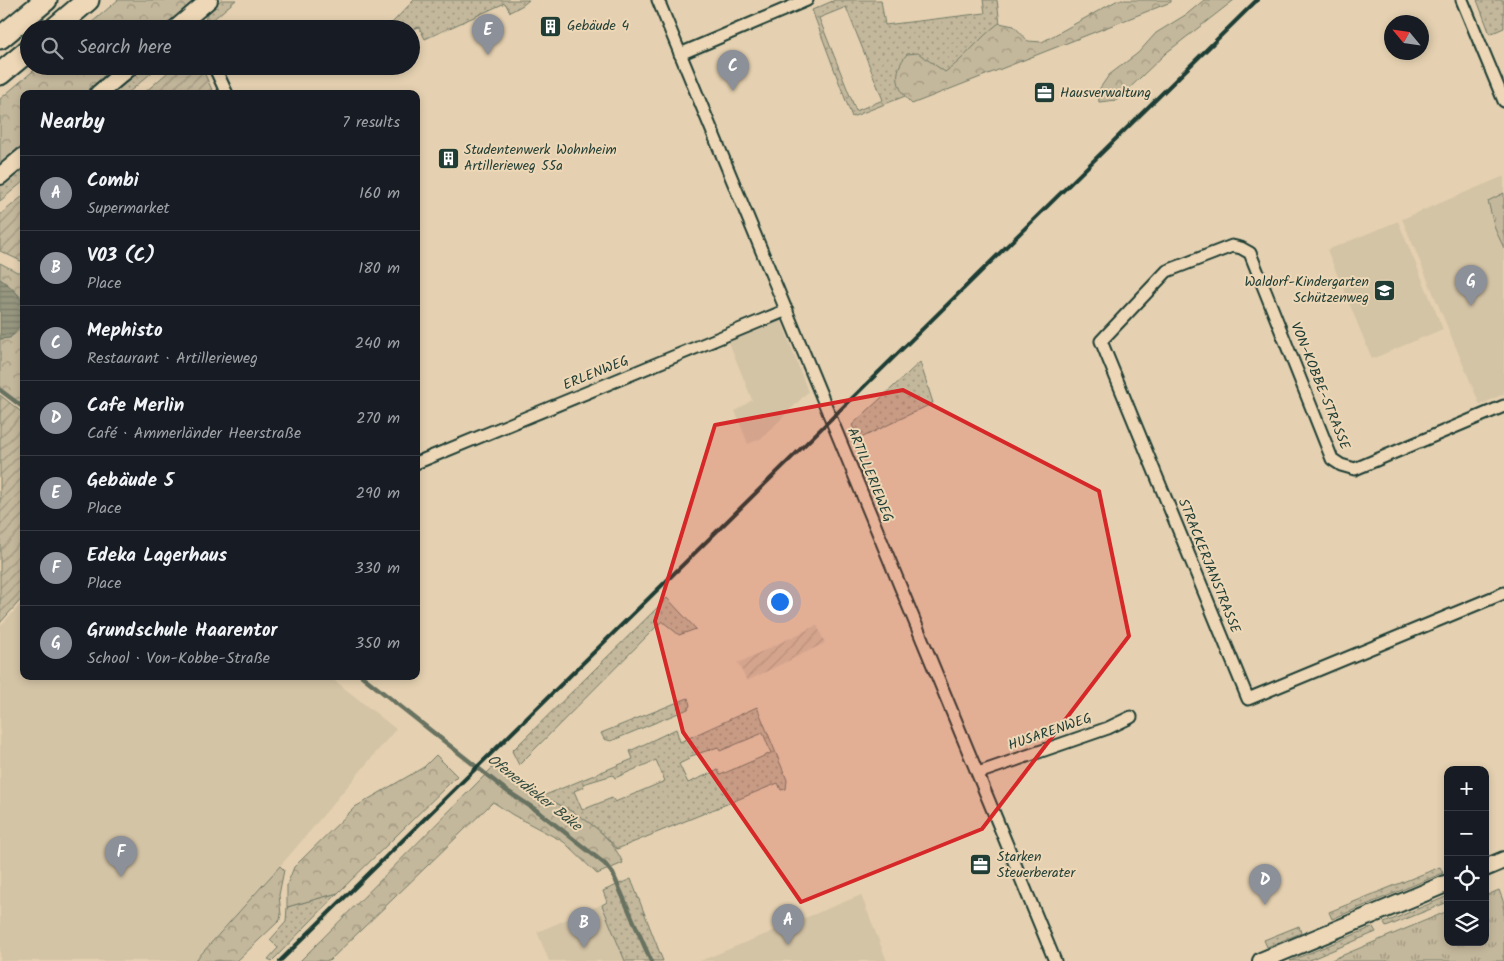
<!DOCTYPE html>
<html lang="en">
<head>
<meta charset="utf-8">
<style>
	:root { --surface:#171b24; --page:#242831; --text:#f1f3f6; --muted:#9ea1a6; --line:#363941; --accent:#8c9099 }
	body { margin:0; font-family:Kalam,sans-serif; background:var(--page); color:var(--text) }
	.controls { position:absolute; right:15px; bottom:15px; display:grid; overflow:hidden; border-radius:10px; box-shadow:0 2px 8px #0003 }
	.controls button { width:45px; height:45px; display:grid; place-items:center; padding:0; border:0; border-bottom:1px solid var(--line); background:var(--surface); color:var(--text); font:25px sans-serif }
	.compass { position:absolute; left:1384px; top:15px; width:45px; height:45px; border-radius:50%; background:var(--surface); box-shadow:0 2px 8px #0003; rotate:299deg }
	.you { position:absolute; left:779px; top:601px; width:18px; height:18px; margin:-12px; border:4px solid #fff; border-radius:50%; background:#1a73e8; box-shadow:0 0 0 8px #1a73e833 }
	.badge { display:grid; place-items:center; width:32px; height:32px; border-radius:50%; background:var(--accent); color:#fff; font-size:16px; font-weight:700 }
	.pin { position:absolute; translate:-50% -41px; filter:drop-shadow(0 1px 2px #0008) }
	.pin::after { content:''; position:absolute; top:26px; width:18px; height:15px; background:inherit; clip-path:polygon(0 0,100% 0,50% 100%) }
	.list { margin:0; padding:0; list-style:none }
	h2 { display:flex; justify-content:space-between; align-items:center; height:65px; margin:0; padding:0 20px; font-size:21px }
	h2 small { font-size:16px; font-weight:400; color:var(--muted) }
	.list li { display:grid; grid-template-columns:32px 1fr auto; gap:15px; align-items:center; box-sizing:border-box; height:75px; padding:0 20px; border-top:1px solid var(--line) }
	.list b { display:block; font-size:19px; white-space:nowrap }
	.list p { margin:0; font-size:16px; white-space:nowrap; color:var(--muted) }
	.list em { font-size:16px; font-style:normal; color:var(--muted) }
	.icon { flex:none; width:28px; height:28px; fill:none; stroke:currentColor; stroke-width:2; stroke-linecap:round; stroke-linejoin:round }
	.map { position:relative; flex:none; width:1504px; height:961px; overflow:hidden }
	.search { position:absolute; background:var(--surface); box-shadow:0 2px 8px #0003; left:20px; top:20px; width:400px; height:55px; display:flex; align-items:center; gap:12px; box-sizing:border-box; padding:0 18px; border-radius:28px; color:var(--muted); font-size:19px }
	.panel { position:absolute; background:var(--surface); box-shadow:0 2px 8px #0003; left:20px; top:90px; width:400px; height:590px; border-radius:10px }
	.map>svg:first-child { display:block }
</style>
</head>
<body>
<div class="map">
<svg width="1504" height="961" viewBox="0 0 1504 961">
	<defs>
		<pattern id="industrial-furrows" width="10" height="10" patternUnits="userSpaceOnUse" patternTransform="scale(1.25)"><rect width="10" height="10" fill="#d4c4a6"/><path d="M-1 1l2-2M0 10L10 0M9 11l2-2" fill="none" stroke="#b6a990"/></pattern>
		<pattern id="grass-dots" width="8" height="8" patternUnits="userSpaceOnUse" patternTransform="scale(1.25)"><rect width="8" height="8" fill="#c4b89c"/><path d="M2 2h.1M6 6h.1" fill="none" stroke="#9f9780" stroke-width="1.8" stroke-linecap="round"/></pattern>
		<pattern id="forest-crowns" width="20" height="18" patternUnits="userSpaceOnUse" patternTransform="scale(1.25)"><rect width="20" height="18" fill="#c4b89c"/><path d="M2 6a3 3 0 1 1 6 0M12 15a3 3 0 1 1 6 0" fill="none" stroke="#9f9780"/></pattern>
		<pattern id="park-tufts" width="24" height="20" patternUnits="userSpaceOnUse" patternTransform="scale(1.25)"><rect width="24" height="20" fill="#c4b89c"/><path d="M3 7l-1-3M5 7V3M7 7l1-3M15 17l-1-3M17 17v-4M19 17l1-3" fill="none" stroke="#9f9780"/></pattern>
		<pattern id="garden-furrows" width="10" height="10" patternUnits="userSpaceOnUse" patternTransform="scale(1.25)"><rect width="10" height="10" fill="#c4b89c"/><path d="M-1 1l2-2M0 10L10 0M9 11l2-2" fill="none" stroke="#9f9780"/></pattern>
		<pattern id="water-rules" width="6" height="5" patternUnits="userSpaceOnUse" patternTransform="scale(1.25)"><rect width="6" height="5" fill="#97967f"/><path d="M0 2.5h6" fill="none" stroke="#7b7c69"/></pattern>
	</defs>
	<rect width="100%" height="100%" fill="#e5d1b1"/>
	<filter id="ink" filterUnits="userSpaceOnUse"><feTurbulence type="fractalNoise" baseFrequency=".02" numOctaves="2"/><feDisplacementMap in="SourceGraphic" scale="10" xChannelSelector="R" yChannelSelector="G"/><feConvolveMatrix kernelMatrix="1 2 1 2 8 2 1 2 1" color-interpolation-filters="sRGB"/></filter>
	<g filter="url(#ink)">
		<g fill="#d4c4a6">
			<path d="M1504,176V394L1480,405L1402,219Z"/>
			<path d="M1398,221L1443,329L1372,359L1327,250Z"/>
			<path d="M779,313L808,392L762,438L748,444L735,411L752,400L726,335Z"/>
			<path d="M24,601V676H329L396,729L289,856L195,961H0V626Z"/>
			<path d="M861,895L887,961H700Z"/>
			<path d="M607,902L631,961H549L537,932Z"/>
		</g>
		<path fill="url(#industrial-furrows)" d="M817,625L825,643L747,681L738,663Z"/>
		<g fill="url(#grass-dots)" stroke="#727a68" fill-rule="evenodd">
			<path d="M221,0H236L203,28L207,13Z"/>
			<path d="M414,0H529L523,5L510,12L505,3L425,39L419,27L411,30L379,29L392,23Z"/>
			<path d="M835,0H881L885,25L985,13L983,0H997L1004,57L852,117L812,10ZM846,7L883,100L856,111L819,18Z"/>
			<path d="M1477,0H1504V28L1490,34Z"/>
			<path d="M142,66H159L127,94H109Z"/>
			<path d="M24,166V181L0,201V186Z"/>
			<path d="M920,362L933,403L859,439L852,425Z"/>
			<path d="M667,598L696,629L679,635L662,621L519,765L512,751Z"/>
			<path d="M688,698L690,705L688,709L611,741L604,739L601,733Z"/>
			<path d="M757,707L787,780L786,789L781,790L778,783L617,849C595,823 573,812 543,796L633,759L630,751L676,729L680,742ZM763,733L771,753L720,775L718,770L688,783L679,764L689,759L688,757L718,747L720,751ZM656,760L665,781L615,802L612,798L582,810L574,791L584,787L583,784L613,775L615,778Z"/>
			<path d="M1440,867L1443,873L1332,919L1329,912Z"/>
			<path d="M631,879L663,961H625L602,905L607,902L603,891Z"/>
			<path d="M338,893L272,961L268,959L278,948L270,940L286,922L287,907Z"/>
			<path d="M1448,896V902L1386,927L1384,923Z"/>
			<path d="M1299,926L1301,933L1267,947L1264,940Z"/>
			<path d="M1373,927L1376,932L1307,961H1290Z"/>
		</g>
		<g fill="url(#forest-crowns)" stroke="#727a68">
			<path d="M118,0H196L162,29H84Z"/>
			<path d="M1118,0H1171V2L912,104C896,89 892,72 907,54L918,53L945,72C965,59 979,38 999,23L1014,26L1028,41L1042,42Z"/>
			<path d="M1204,0H1234L1166,53L1117,100L1099,102L1098,91L1109,75L1138,53L1156,33L1187,14Z"/>
			<path d="M39,66H118L85,94H24V145L0,165V99Z"/>
			<path d="M0,263L17,272H24V305L22,298L0,279Z"/>
			<path d="M24,319V410L0,391V339C13,338 20,332 24,319Z"/>
			<path d="M436,755L457,776L338,893L287,907V885L294,867L355,807L424,767Z"/>
			<path d="M496,764C503,770 510,777 517,782C556,806 603,818 623,863L597,874L564,842L513,815L493,802L329,961H300Z"/>
			<path d="M280,866L284,870L279,895L281,915L280,920L237,961H195Z"/>
		</g>
		<g fill="url(#park-tufts)" stroke="#727a68">
			<path d="M1504,193V248L1495,229L1488,201Z"/>
			<path d="M1499,890L1504,903V961H1329L1448,911V942H1485V896Z"/>
		</g>
		<g fill="url(#garden-furrows)" stroke="#727a68">
			<path d="M175,66H201L214,94H143Z"/>
			<path d="M24,195V261L23,262L0,251V215Z"/>
			<path d="M0,395L24,414V596L0,623Z"/>
		</g>
		<path fill="url(#water-rules)" stroke="#677261" d="M0,279C26,296 33,315 10,338L0,339Z"/>
		<g fill="none" stroke-linecap="round" stroke-linejoin="round">
			<g stroke="#677261" stroke-width="4.5">
				<path d="M0,390L24,408"/>
				<path d="M362,676L507,791L539,812L605,864L613,874L651,961"/>
			</g>
			<defs>
				<g id="street">
					<path d="M658,0L1055,961"/>
					<path d="M1462,0L1504,101"/>
					<path d="M680,54L807,0"/>
					<path d="M214,66L227,94"/>
					<path d="M1504,406L1355,469L1341,465L1332,459L1250,253L1241,248L1232,246L1167,271L1101,341L1248,699L1504,593"/>
					<path d="M416,463L787,310"/>
					<path d="M978,773L1108,728L1131,717"/>
				</g>
				<g id="secondary">
					<path d="M175,29L209,0"/>
					<path d="M98,94L131,66"/>
					<path d="M0,176L24,156"/>
					<path d="M1485,868L1504,860"/>
					<path d="M1261,961L1448,883"/>
				</g>
				<g id="highway">
					<path d="M54,29L88,0"/>
					<path d="M0,38L46,0"/>
					<path d="M0,74L29,50"/>
				</g>
			</defs>
			<use href="#street" stroke="#1f3d34" stroke-width="15"/>
			<use href="#secondary" stroke="#1f3d34" stroke-width="20"/>
			<use href="#highway" stroke="#1f3d34" stroke-width="25"/>
			<use href="#street" stroke="#edd7b6" stroke-width="11"/>
			<use href="#secondary" stroke="#edd7b6" stroke-width="16"/>
			<use href="#highway" stroke="#edd7b6" stroke-width="21"/>
			<path stroke="#1f3d34" stroke-width="4" d="M280,961L1257,0"/>
		</g>
	</g>
	<path fill="#d62828" fill-opacity="0.2" stroke="#d62828" stroke-width="4" stroke-linejoin="round" d="M903,390L1099,491L1129,636L982,829L801,902L683,732L655,621L715,425Z"/>
	<defs>
		<symbol id="building-square" viewBox="-11 -11 22 22"><rect x="-9" y="-9" width="18" height="18" rx="4" fill="#1f3d34" stroke="#edd7b6"/><path d="M-4-6H4V6H1V3H-1V6H-4ZM-2.5-4.3h1.7v1.8h-1.7ZM.8-4.3h1.7v1.8H.8ZM-2.5-1h1.7V.8h-1.7ZM.8-1h1.7V.8H.8Z" fill="#fff"/></symbol>
		<symbol id="office-square" viewBox="-11 -11 22 22"><rect x="-9" y="-9" width="18" height="18" rx="4" fill="#1f3d34" stroke="#edd7b6"/><path d="M-6-3h4V-5.5h4V-3h4V5H-6ZM-1-4.5V-3h2v-1.5ZM-6 0V1H6V0Z" fill="#fff"/></symbol>
		<symbol id="school-square" viewBox="-11 -11 22 22"><rect x="-9" y="-9" width="18" height="18" rx="4" fill="#1f3d34" stroke="#edd7b6"/><path d="M0-5L7-2L0 1L-7-2ZM-4 1L0 2.5L4 1V4Q0 6-4 4Z" fill="#fff"/></symbol>
	</defs>
	<g fill-rule="evenodd">
		<use href="#building-square" x="538" y="14" width="25" height="25"/>
		<use href="#office-square" x="1032" y="80" width="25" height="25"/>
		<use href="#building-square" x="436" y="146" width="25" height="25"/>
		<use href="#school-square" x="1372" y="278" width="25" height="25"/>
		<use href="#office-square" x="968" y="852" width="25" height="25"/>
	</g>
	<g text-anchor="middle" dominant-baseline="central" stroke-width="4" stroke-linejoin="round" paint-order="stroke">
		<g font-size="14" fill="#1f3d34" stroke="#edd7b6" text-anchor="start">
			<text x="567" y="26">Gebäude 4</text>
			<text x="1060" y="93">Hausverwaltung</text>
			<text x="464" y="150">Studentenwerk Wohnheim<tspan x="464" dy="16">Artillerieweg 55a</tspan></text>
			<text x="1369" y="282" text-anchor="end">Waldorf-Kindergarten<tspan x="1369" dy="16">Schützenweg</tspan></text>
			<text x="997" y="857">Starken<tspan x="997" dy="16">Steuerberater</tspan></text>
		</g>
		<g font-size="14" fill="#1f3d34" stroke="#edd7b6">
			<text transform="translate(596 373) rotate(-22)">ERLENWEG</text>
			<text transform="translate(1320 386) rotate(68)">VON-KOBBE-STRASSE</text>
			<text transform="translate(870 475) rotate(68)">ARTILLERIEWEG</text>
			<text transform="translate(1209 566) rotate(68)">STRACKERJANSTRASSE</text>
			<text transform="translate(1050 732) rotate(-19)">HUSARENWEG</text>
		</g>
		<g font-size="15" font-style="italic" fill="#314a3f" stroke="#edd7b6">
			<text transform="translate(534 793) rotate(38)">Ofenerdieker Bäke</text>
		</g>
	</g>
</svg>
<div class="controls">
<button>+</button>
<button>−</button>
<button><svg class="icon" aria-label="locate" viewBox="0 0 24 24"><circle cx="12" cy="12" r="6"/><path d="M12 2v4M12 18v4M2 12h4M18 12h4"/></svg></button>
<button><svg class="icon" aria-label="layers" viewBox="0 0 24 24"><path d="M12 4l9 5-9 5-9-5zM3 14l9 5 9-5"/></svg></button>
</div>
<svg class="compass" viewBox="-18 -18 36 36"><path d="M0-13l5 13h-10z" fill="#e53935"/><path d="M0 13l5-13h-10z" fill="#9ea1a6"/></svg>
<div class="you"></div>
<div class="pin badge" style="left:788px;top:945px">A</div>
<div class="pin badge" style="left:584px;top:948px">B</div>
<div class="pin badge" style="left:733px;top:91px">C</div>
<div class="pin badge" style="left:1265px;top:905px">D</div>
<div class="pin badge" style="left:488px;top:55px">E</div>
<div class="pin badge" style="left:121px;top:877px">F</div>
<div class="pin badge" style="left:1471px;top:306px">G</div>
<div class="search"><svg class="icon" aria-label="search" viewBox="0 0 24 24"><circle cx="10" cy="10" r="6"/><path d="M15 15l6 6"/></svg>Search here</div>
<section class="panel">
<h2>Nearby<small>7 results</small></h2>
<ul class="list">
<li><span class="badge">A</span><div><b>Combi</b><p>Supermarket</p></div><em>160 m</em></li>
<li><span class="badge">B</span><div><b>V03 (C)</b><p>Place</p></div><em>180 m</em></li>
<li><span class="badge">C</span><div><b>Mephisto</b><p>Restaurant · Artillerieweg</p></div><em>240 m</em></li>
<li><span class="badge">D</span><div><b>Cafe Merlin</b><p>Café · Ammerländer Heerstraße</p></div><em>270 m</em></li>
<li><span class="badge">E</span><div><b>Gebäude 5</b><p>Place</p></div><em>290 m</em></li>
<li><span class="badge">F</span><div><b>Edeka Lagerhaus</b><p>Place</p></div><em>330 m</em></li>
<li><span class="badge">G</span><div><b>Grundschule Haarentor</b><p>School · Von-Kobbe-Straße</p></div><em>350 m</em></li>
</ul>
</section>
</div>
</body>
</html>
